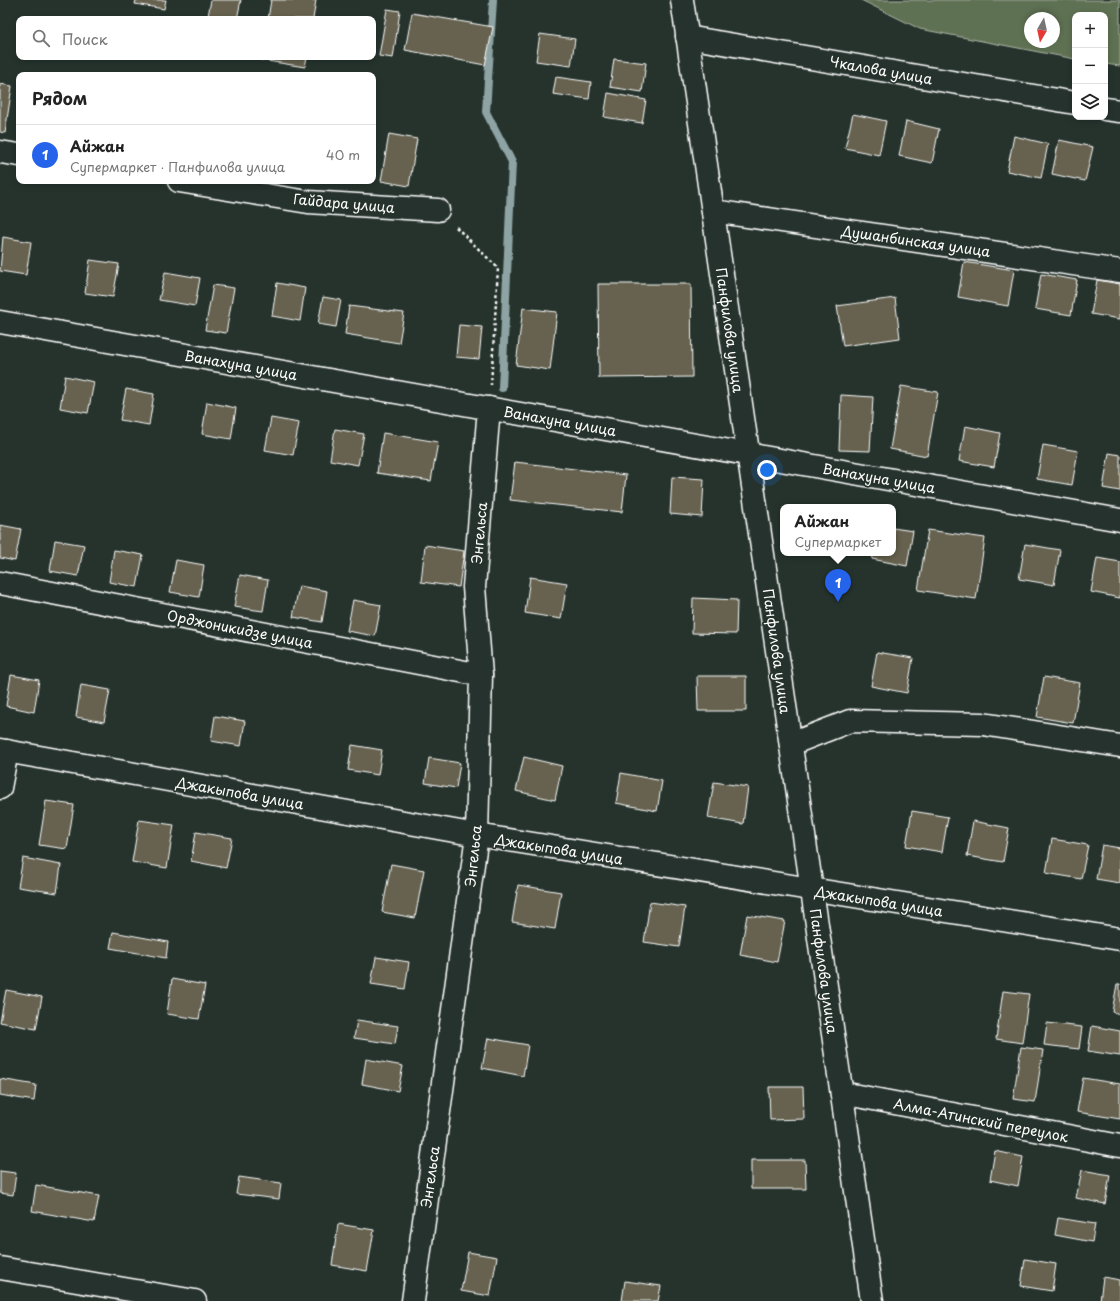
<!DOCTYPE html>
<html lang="ru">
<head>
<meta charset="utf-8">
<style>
	:root { --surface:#fff; --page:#f2f2f2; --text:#222; --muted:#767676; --line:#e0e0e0; --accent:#2563eb }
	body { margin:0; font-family:"Playpen Sans",sans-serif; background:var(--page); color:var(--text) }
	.controls { position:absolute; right:12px; top:12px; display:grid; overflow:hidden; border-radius:8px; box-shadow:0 2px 6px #0003 }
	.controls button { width:36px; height:36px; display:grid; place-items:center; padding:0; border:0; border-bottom:1px solid var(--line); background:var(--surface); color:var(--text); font:20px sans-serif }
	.compass { position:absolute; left:1024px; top:12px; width:36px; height:36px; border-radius:50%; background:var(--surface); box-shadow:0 2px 6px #0003; rotate:189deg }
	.you { position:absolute; left:767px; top:470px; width:14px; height:14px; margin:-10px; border:3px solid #fff; border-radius:50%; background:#1a73e8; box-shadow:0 0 0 6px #1a73e833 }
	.badge { display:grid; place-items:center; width:26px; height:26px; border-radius:50%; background:var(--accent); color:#fff; font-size:13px; font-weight:700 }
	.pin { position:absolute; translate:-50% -33px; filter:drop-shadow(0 1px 2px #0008) }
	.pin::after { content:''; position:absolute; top:21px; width:14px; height:12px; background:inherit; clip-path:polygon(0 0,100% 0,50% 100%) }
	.popup { position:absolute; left:780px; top:504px; width:116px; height:52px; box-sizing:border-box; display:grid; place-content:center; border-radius:8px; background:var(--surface); filter:drop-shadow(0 1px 3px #0005); font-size:13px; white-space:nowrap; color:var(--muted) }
	.popup b { font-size:15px; color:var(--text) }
	.popup::after { content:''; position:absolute; left:50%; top:100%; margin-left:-8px; border:8px solid transparent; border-top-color:var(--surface) }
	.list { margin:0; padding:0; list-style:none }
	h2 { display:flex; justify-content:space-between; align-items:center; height:52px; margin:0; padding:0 16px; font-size:17px }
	h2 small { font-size:13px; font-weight:400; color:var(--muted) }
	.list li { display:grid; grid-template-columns:26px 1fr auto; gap:12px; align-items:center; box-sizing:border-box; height:60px; padding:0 16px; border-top:1px solid var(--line) }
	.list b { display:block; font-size:15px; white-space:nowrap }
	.list p { margin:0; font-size:13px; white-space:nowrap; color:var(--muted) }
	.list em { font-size:13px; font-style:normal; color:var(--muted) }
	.icon { flex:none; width:22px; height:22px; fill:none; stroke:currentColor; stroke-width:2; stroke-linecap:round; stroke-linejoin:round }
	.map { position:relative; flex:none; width:1120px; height:1301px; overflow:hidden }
	.search { position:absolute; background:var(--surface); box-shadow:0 2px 6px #0003; left:16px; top:16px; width:360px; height:44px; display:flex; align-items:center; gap:10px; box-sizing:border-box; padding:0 14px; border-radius:8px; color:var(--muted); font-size:15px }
	.panel { position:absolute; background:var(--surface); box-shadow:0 2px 6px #0003; left:16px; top:72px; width:360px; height:112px; border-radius:8px }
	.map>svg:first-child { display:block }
</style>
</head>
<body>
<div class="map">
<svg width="1120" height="1301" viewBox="0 0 1120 1301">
	<rect width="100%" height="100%" fill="#26332d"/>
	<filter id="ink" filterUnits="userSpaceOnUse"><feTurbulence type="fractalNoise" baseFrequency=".025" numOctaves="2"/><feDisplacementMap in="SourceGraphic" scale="8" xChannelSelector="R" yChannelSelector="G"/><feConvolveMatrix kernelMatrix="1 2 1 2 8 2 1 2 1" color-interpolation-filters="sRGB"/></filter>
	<g filter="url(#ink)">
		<path fill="#5f7153" stroke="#afb8a9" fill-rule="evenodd" d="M861,0H1120V66L1105,64V15H1075V59L920,29ZM1030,18H1054V42H1030Z"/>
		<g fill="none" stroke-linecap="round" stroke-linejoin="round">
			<path stroke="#8ea4a4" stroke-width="8" d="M493,0L486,112L512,162L502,388"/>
		</g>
		<g fill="#66624f" stroke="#fff">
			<path d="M136,0H166L164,9L135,4Z"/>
			<path d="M211,0H241L237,19H222L208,16Z"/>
			<path d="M271,0H316L313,19H268Z"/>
			<path d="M387,9L400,11L393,58L379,56Z"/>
			<path d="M412,13L493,27L485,65L405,50Z"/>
			<path d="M540,34L575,39L571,66L536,61Z"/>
			<path d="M262,57H307L305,67L261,60Z"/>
			<path d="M614,59L646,63L642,92L610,87Z"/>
			<path d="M556,77L591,82L589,99L553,94Z"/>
			<path d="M0,84L12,86L5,133L0,132Z"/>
			<path d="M608,93L646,100L642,123L604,117Z"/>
			<path d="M853,114L886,121L879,155L845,148Z"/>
			<path d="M906,121L939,129L932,163L899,156Z"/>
			<path d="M389,134L417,139L409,186L381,181Z"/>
			<path d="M1014,136L1048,144L1041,178L1007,171Z"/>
			<path d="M1059,140L1093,147L1085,181L1052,174Z"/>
			<path d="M3,237L31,242L26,275L0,271Z"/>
			<path d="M90,260L119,264L113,297L85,293Z"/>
			<path d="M964,262L1014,270L1008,306L958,297Z"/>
			<path d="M165,272L200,278L195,306L159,300Z"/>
			<path d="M1041,274L1077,280L1071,315L1035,309Z"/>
			<path d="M1097,280L1120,284V319L1091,314Z"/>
			<path d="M277,283L305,288L300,321L272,316Z"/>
			<path d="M598,284H691L692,377L599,378Z"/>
			<path d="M213,285L234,288L226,333L205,330Z"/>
			<path d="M323,297L341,300L336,327L318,324Z"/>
			<path d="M895,298L900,338L843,346L837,306Z"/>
			<path d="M349,306L404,313L399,343L345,334Z"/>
			<path d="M523,308L557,312L550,370L516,365Z"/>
			<path d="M459,325L482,327L479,359L456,357Z"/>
			<path d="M65,376L94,382L88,413L60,408Z"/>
			<path d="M901,386L938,392L927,456L890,449Z"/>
			<path d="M126,389L154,394L149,425L120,420Z"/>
			<path d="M841,395L873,397L870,451L839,450Z"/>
			<path d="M207,402L236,408L231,439L202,434Z"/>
			<path d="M271,418L299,423L293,455L265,450Z"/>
			<path d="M965,426L1000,433L994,467L959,461Z"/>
			<path d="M335,429L364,434L358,465L330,460Z"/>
			<path d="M383,433L438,442L431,481L377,473Z"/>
			<path d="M1043,445L1078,451L1072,485L1037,479Z"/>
			<path d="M1109,453L1120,455V491L1103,488Z"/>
			<path d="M515,462L626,475L622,512L510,500Z"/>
			<path d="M672,477L704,479L702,517L670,514Z"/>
			<path d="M0,525L21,529L15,561L0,558Z"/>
			<path d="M893,528L913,531L907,566L872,559L873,553H893Z"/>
			<path d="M928,530L985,538L976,599L918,590Z"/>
			<path d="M55,540L84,545L78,576L50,571Z"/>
			<path d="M1025,544L1060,550L1054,585L1019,579Z"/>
			<path d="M425,545L464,551L459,587L421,582Z"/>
			<path d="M114,550L143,555L137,587L109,582Z"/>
			<path d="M1097,558L1120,562V598L1091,592Z"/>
			<path d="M176,560L204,565L199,597L170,592Z"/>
			<path d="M240,575L268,580L263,611L234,607Z"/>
			<path d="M530,577L567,583L561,619L525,613Z"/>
			<path d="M299,586L327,591L322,622L293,617Z"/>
			<path d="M693,598L737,600L736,634L692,633Z"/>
			<path d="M353,600L381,605L375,636L347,631Z"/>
			<path d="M877,652L913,658L907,693L871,686Z"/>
			<path d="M11,675L39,680L34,712L6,706Z"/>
			<path d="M697,676H746V711H698Z"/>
			<path d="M1044,677L1080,683L1073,723L1037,717Z"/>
			<path d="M81,685L110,690L104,722L76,717Z"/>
			<path d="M215,716L245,721L241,746L211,741Z"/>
			<path d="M352,745L382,750L378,775L348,770Z"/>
			<path d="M524,757L562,766L555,800L516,791Z"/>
			<path d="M429,758L460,763L456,788L425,783Z"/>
			<path d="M621,773L662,781L657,811L616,803Z"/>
			<path d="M714,782L748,787L743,824L708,818Z"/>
			<path d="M46,801L74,805L67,849L39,845Z"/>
			<path d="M912,811L948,817L942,852L906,846Z"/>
			<path d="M139,820L174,825L167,868L132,862Z"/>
			<path d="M973,821L1009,828L1003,862L967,856Z"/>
			<path d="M196,832L232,838L226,868L191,861Z"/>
			<path d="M1052,839L1088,845L1081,879L1046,873Z"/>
			<path d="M1102,845L1120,848V883L1096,879Z"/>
			<path d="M23,858L61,865L57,893L18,887Z"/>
			<path d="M391,864L424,870L415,918L382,912Z"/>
			<path d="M518,885L561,892L555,929L512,922Z"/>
			<path d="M650,902L685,907L679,947L644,942Z"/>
			<path d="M747,915L785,921L777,962L740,955Z"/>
			<path d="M113,932L168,942L166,958L110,948Z"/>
			<path d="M376,957L409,962L405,989L371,984Z"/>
			<path d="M172,979L205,985L199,1019L167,1014Z"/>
			<path d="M1117,984H1120V1014L1112,1012Z"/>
			<path d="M6,990L42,997L36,1029L0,1022Z"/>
			<path d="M1003,991L1029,994L1022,1043L996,1039Z"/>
			<path d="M357,1020L398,1026L395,1044L354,1038Z"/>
			<path d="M1047,1023L1082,1027L1079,1049L1044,1045Z"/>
			<path d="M1092,1026L1120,1031V1056L1088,1051Z"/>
			<path d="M488,1038L528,1045L523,1076L482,1068Z"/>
			<path d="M1021,1047L1043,1050L1035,1102L1013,1099Z"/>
			<path d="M366,1059L403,1066L398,1091L362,1084Z"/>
			<path d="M1083,1078L1120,1084V1119L1077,1112Z"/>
			<path d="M0,1079L36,1085L34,1101L0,1095Z"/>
			<path d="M769,1087H803L804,1119L770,1120Z"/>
			<path d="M995,1151L1023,1157L1018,1186L990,1180Z"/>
			<path d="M751,1160H805L806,1189H751Z"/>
			<path d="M1082,1170L1110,1175L1105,1204L1076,1198Z"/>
			<path d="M0,1171L16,1173L13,1195L0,1193Z"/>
			<path d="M239,1177L281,1183L279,1199L236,1194Z"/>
			<path d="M36,1185L99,1196L94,1222L32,1211Z"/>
			<path d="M1058,1218L1095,1224L1092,1242L1055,1235Z"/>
			<path d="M338,1224L374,1230L367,1271L332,1265Z"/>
			<path d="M468,1252L497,1257L490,1296L461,1291Z"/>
			<path d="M1025,1259L1056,1264L1052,1291L1021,1286Z"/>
			<path d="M1103,1277L1120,1280V1301H1100Z"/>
			<path d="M625,1281L661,1286L658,1301H622Z"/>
		</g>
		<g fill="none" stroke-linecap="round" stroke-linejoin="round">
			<defs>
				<g id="minor">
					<path d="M682,0L872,1301"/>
					<path d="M687,37L1075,103"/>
					<path d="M1105,109L1120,111"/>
					<path d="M0,152L19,155"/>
					<path d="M179,181L308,202L438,210"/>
					<path d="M713,211L1120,271"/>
					<path d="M0,322L1120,520"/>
					<path d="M0,583L481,675"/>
					<path d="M791,744L850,721L983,724L1120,746"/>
					<path d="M0,750L477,835L1120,939"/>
					<path d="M0,788L7,751"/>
					<path d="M842,1093L1120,1146"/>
					<path d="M0,1268L195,1301"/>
					<path d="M413,1301L477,835L481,675L474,587L489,408"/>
				</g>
			</defs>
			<use href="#minor" stroke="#fff" stroke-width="25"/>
			<path stroke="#fff" stroke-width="2.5" stroke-dasharray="3 3" stroke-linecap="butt" d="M456,227L498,268L491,385"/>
			<use href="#minor" stroke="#26332d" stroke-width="22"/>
		</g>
	</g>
	<g text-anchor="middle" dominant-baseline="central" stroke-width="3.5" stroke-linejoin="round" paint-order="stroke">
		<g font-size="14" fill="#fff" stroke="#26332d">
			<text transform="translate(881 70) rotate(10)">Чкалова улица</text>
			<text transform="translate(344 203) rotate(5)">Гайдара улица</text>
			<text transform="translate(916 241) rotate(8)">Душанбинская улица</text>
			<text transform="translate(730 330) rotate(82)">Панфилова улица</text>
			<text transform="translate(241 365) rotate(10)">Ванахуна улица</text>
			<text transform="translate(560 421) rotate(10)">Ванахуна улица</text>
			<text transform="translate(879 478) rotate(10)">Ванахуна улица</text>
			<text transform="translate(479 533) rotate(-85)">Энгельса</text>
			<text transform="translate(240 629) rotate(11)">Орджоникидзе улица</text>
			<text transform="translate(777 651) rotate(82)">Панфилова улица</text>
			<text transform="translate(240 793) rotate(10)">Джакыпова улица</text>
			<text transform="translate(559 849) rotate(9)">Джакыпова улица</text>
			<text transform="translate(473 856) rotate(-84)">Энгельса</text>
			<text transform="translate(879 901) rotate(9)">Джакыпова улица</text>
			<text transform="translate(824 971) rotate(82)">Панфилова улица</text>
			<text transform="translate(981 1120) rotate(11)">Алма-Атинский переулок</text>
			<text transform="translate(430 1177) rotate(-82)">Энгельса</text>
		</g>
	</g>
</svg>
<div class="controls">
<button>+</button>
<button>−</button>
<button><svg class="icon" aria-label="layers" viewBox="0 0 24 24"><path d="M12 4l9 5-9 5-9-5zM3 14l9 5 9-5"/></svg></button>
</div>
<svg class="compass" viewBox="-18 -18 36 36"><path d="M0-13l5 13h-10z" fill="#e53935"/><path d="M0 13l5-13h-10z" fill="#767676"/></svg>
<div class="you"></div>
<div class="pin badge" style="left:838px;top:602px">1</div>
<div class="popup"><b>Айжан</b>Супермаркет</div>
<div class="search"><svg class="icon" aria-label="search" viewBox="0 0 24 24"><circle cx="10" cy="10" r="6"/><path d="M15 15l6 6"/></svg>Поиск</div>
<section class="panel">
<h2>Рядом<small></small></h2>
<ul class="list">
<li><span class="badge">1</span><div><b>Айжан</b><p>Супермаркет · Панфилова улица</p></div><em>40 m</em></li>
</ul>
</section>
</div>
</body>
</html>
